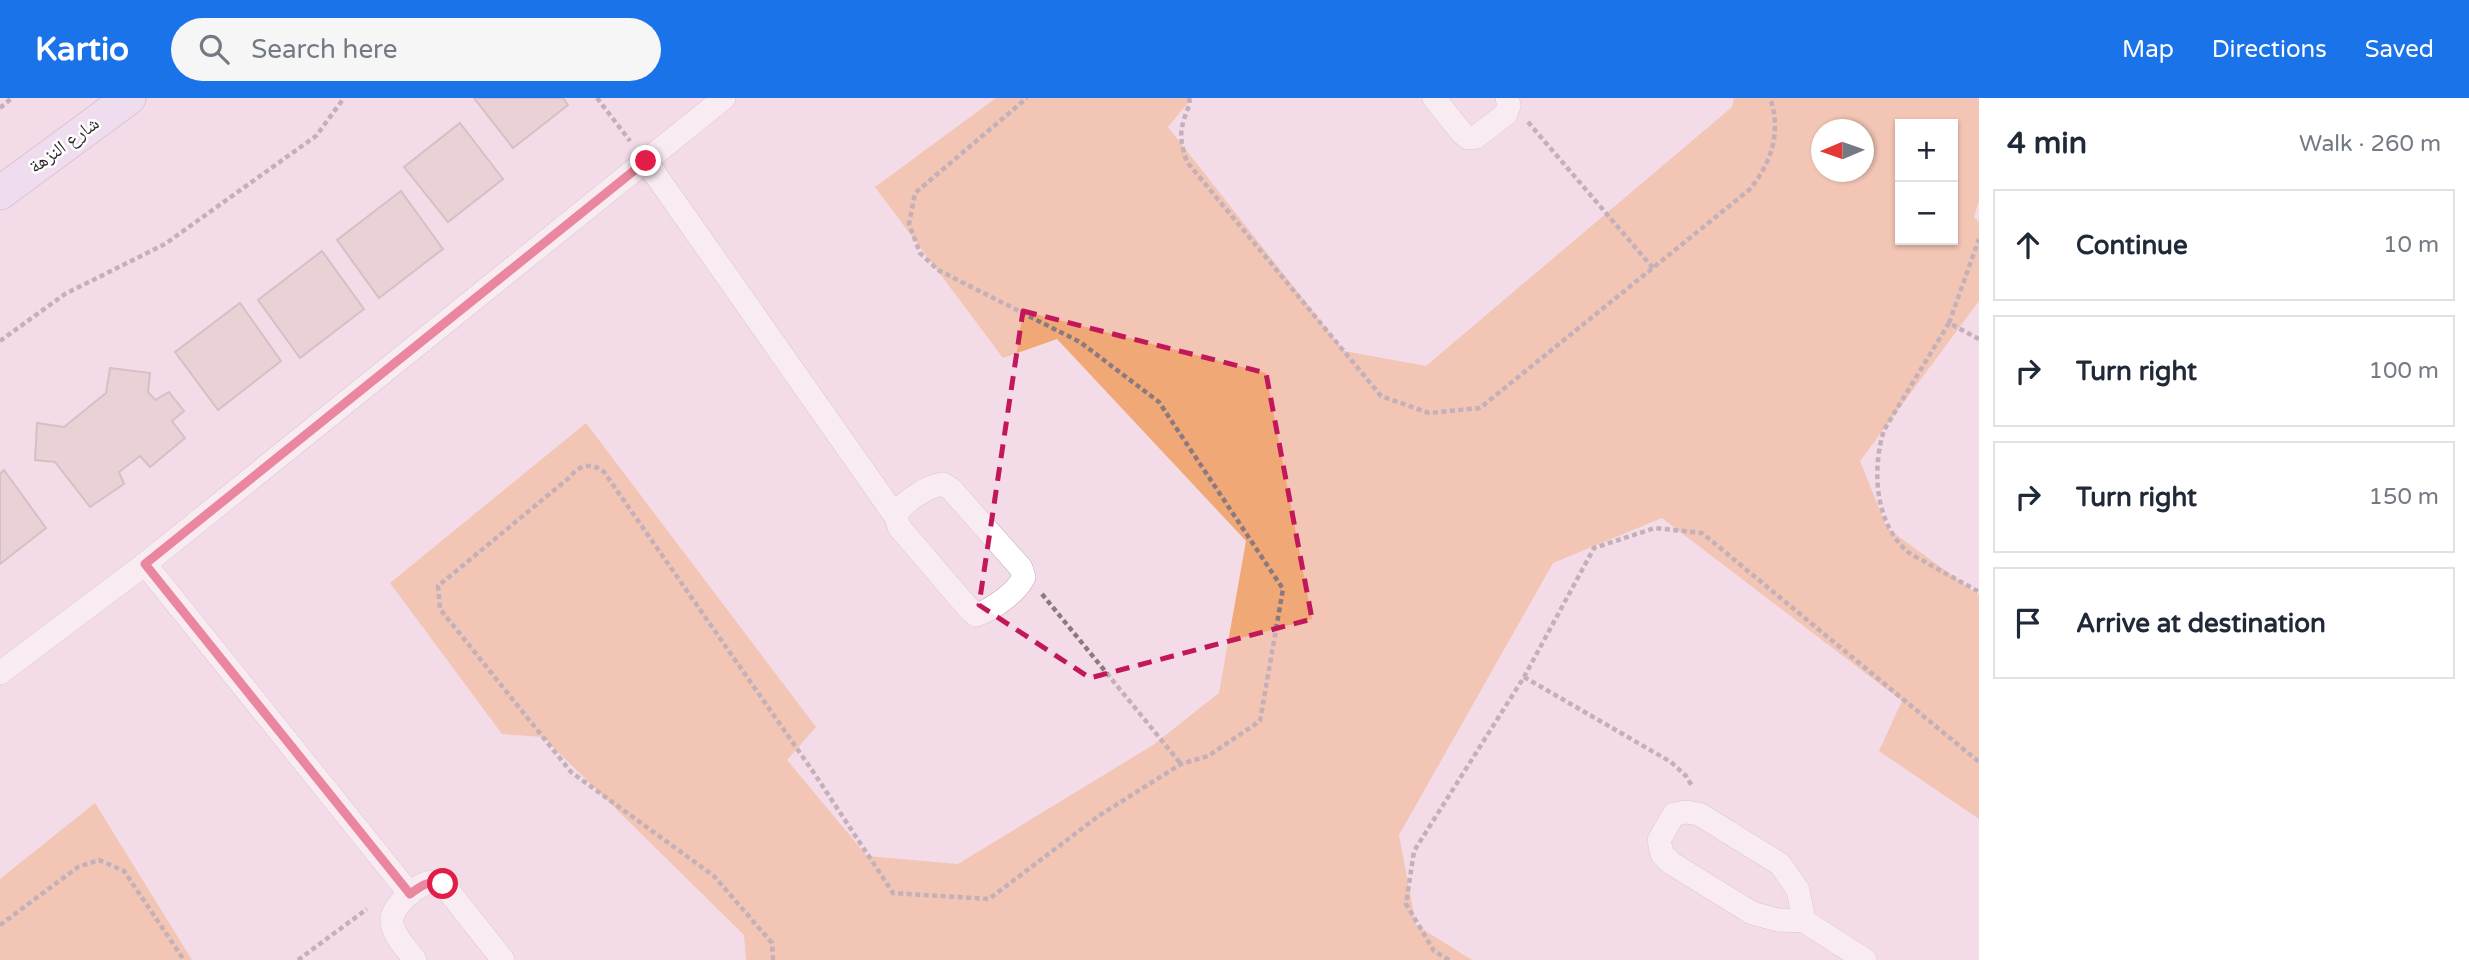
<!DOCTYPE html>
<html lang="en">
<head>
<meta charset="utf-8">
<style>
	:root { --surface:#fff; --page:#f6f6f7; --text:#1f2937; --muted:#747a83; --line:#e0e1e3; --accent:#1a73e8 }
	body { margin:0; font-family:"Varela Round","Noto Naskh Arabic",sans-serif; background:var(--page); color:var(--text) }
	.controls { position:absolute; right:21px; top:21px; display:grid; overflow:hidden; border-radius:0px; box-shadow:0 2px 5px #0004 }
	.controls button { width:63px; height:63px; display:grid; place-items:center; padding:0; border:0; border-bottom:2px solid var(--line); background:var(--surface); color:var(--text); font:35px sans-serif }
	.compass { position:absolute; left:1811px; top:21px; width:63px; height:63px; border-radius:50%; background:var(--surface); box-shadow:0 2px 5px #0004; rotate:268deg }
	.stop { position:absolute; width:21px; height:21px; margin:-16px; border:5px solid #e11d48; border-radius:50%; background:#fff }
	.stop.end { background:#e11d48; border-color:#fff; box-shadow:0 2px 7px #0008 }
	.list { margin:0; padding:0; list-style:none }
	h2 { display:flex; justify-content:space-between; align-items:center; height:91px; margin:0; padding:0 28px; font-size:30px }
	h2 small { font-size:23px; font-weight:400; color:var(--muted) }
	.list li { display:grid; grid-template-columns:46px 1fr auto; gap:21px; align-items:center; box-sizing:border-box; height:112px; margin:0 14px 14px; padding:0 14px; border:2px solid var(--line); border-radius:0px }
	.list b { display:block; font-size:26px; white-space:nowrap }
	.list em { font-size:23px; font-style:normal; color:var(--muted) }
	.icon { flex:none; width:38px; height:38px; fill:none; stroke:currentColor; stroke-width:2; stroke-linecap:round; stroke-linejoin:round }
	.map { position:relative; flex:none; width:1979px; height:862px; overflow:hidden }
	header { display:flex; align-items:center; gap:42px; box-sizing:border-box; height:98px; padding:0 35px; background:var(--accent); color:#fff }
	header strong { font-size:33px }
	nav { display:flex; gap:38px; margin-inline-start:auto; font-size:24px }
	.search { width:490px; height:63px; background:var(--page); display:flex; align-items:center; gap:18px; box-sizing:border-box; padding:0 24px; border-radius:38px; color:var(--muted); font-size:26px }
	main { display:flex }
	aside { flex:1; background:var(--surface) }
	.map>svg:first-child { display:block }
</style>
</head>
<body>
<header>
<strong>Kartio</strong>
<div class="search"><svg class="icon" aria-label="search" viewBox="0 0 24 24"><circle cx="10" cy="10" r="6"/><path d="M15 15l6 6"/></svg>Search here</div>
<nav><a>Map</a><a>Directions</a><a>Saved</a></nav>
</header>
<main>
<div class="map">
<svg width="1979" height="862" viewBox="0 0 1979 862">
	<rect width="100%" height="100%" fill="#f3dce7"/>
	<g fill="#f1a877" fill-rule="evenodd">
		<path d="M996,0H1192L1168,29L1344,253L1426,268L1732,9L1734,0H1979V103L1974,119L1979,124V203L1860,363L1887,430L1979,497V721L1879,653L1902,603L1662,420L1553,465L1399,737L1416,827L1472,862H746L744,837L543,639L502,636L390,485L586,325L816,629L787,662L867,758L958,766L1153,647L1219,595L1246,443L1057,241L1003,260L875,89ZM1900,26H1953V142H1900ZM1822,32H1864V74H1822Z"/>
		<path d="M95,705L192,862H0V781Z"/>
	</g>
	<g fill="#ddc3c2" stroke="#b49c9b" stroke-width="2">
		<path d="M474,0H563L568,7L513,50Z"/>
		<path d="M460,25L503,81L448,124L404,69Z"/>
		<path d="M401,93L443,151L379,200L337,142Z"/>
		<path d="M322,153L364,211L300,260L258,202Z"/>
		<path d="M240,205L281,263L218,312L175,254Z"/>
		<path d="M110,270L150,275L148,294L155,302L169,294L184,313L172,323L185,340L150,369L140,358L119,374L124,386L90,409L55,364L35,362L37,325L64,329L106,295Z"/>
		<path d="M4,372L46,430L0,466V376Z"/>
	</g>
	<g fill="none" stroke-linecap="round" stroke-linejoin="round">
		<defs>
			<g id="street">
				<path d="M1434,0L1462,35L1468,40L1476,39L1506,16L1509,7L1507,0"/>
				<path d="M646,63L896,419L899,429L969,511L976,517C992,512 1017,494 1024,479L1021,470L951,391L943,386C928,388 901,404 896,419"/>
				<path d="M145,466L410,796"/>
				<path d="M0,575L145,466L724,0"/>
				<path d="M1686,714L1699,716L1780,766L1798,792L1804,823L1778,822L1752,815L1671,765L1662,756L1659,742L1674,716Z"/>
				<path d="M1804,823L1865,862"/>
				<path d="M415,862C407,851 393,838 392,824C390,809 418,785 432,784C435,784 440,785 443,786L503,862"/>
			</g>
			<path id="secondary" d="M0,95L129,0"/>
		</defs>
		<use href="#street" stroke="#bfa9b4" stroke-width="24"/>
		<use href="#secondary" stroke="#bfa9b4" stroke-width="35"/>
		<g stroke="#897a81" stroke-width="4.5" stroke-dasharray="5 3.5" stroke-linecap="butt">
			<path d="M597,0L630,43"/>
			<path d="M1189,0L1190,5C1180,30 1178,38 1187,64L1381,298L1429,315L1480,310L1749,92C1771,66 1782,34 1770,0"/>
			<path d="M0,10L12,0"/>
			<path d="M1528,24L1653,170"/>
			<path d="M1949,225L1979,141"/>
			<path d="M1979,241L1949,225L1884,332C1872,370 1874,425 1908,454C1913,458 1921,461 1927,465C1944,475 1962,484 1979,494"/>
			<path d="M0,243L65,196L165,146L316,38L344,0"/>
			<path d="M1042,496L1181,666"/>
			<path d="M1524,579L1671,664L1686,678L1692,688"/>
			<path d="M0,827L78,769L99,762L124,773L184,862"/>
			<path d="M298,862L367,811"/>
			<path d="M773,862L772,845L714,778L571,674L440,511L438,488L570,379C579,367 592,364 604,374L814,675L893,795L989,801L1100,717L1181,666L1208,658L1260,623L1283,491L1159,304L1080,244L938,172L920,155L909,126L915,95L1027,0"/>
			<path d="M1449,862L1434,853L1406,806L1414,753L1524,579L1594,450L1655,430L1702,435L1979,664"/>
		</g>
		<use href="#street" stroke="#fff" stroke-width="23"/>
		<use href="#secondary" stroke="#ecdcf5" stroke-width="33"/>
	</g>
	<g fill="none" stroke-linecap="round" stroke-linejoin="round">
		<path stroke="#e11d48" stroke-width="9" d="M443,786C429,782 422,787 410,796L145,466L646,63"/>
	</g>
	<path d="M0 0H1979V862H0ZM1023,213L1266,275L1312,521L1090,580L979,507Z" fill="#f3dce7" fill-opacity=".55" fill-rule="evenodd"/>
	<path fill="none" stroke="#c2185b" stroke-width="5" stroke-dasharray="14 9" stroke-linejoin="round" d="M1023,213L1266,275L1312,521L1090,580L979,507Z"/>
	<g text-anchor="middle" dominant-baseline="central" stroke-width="5" stroke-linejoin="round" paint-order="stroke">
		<g font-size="19" fill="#31282c" stroke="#fff">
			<text transform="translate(64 47) rotate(-36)">شارع النزهة</text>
		</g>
	</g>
</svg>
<div class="controls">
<button>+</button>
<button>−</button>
</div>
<svg class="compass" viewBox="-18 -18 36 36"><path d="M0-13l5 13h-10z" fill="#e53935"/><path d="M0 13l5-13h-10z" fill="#747a83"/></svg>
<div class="stop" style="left:443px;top:786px"></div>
<div class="stop end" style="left:646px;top:63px"></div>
</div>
<aside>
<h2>4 min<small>Walk · 260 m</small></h2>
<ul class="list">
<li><svg class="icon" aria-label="ahead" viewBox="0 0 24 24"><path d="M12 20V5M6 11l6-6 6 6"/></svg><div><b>Continue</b></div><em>10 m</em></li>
<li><svg class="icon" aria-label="right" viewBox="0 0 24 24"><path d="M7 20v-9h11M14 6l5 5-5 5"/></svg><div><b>Turn right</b></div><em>100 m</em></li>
<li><svg class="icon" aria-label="right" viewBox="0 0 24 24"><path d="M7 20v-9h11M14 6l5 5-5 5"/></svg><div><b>Turn right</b></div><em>150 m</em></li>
<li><svg class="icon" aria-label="arrive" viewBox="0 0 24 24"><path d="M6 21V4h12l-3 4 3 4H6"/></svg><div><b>Arrive at destination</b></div></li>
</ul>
</aside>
</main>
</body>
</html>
